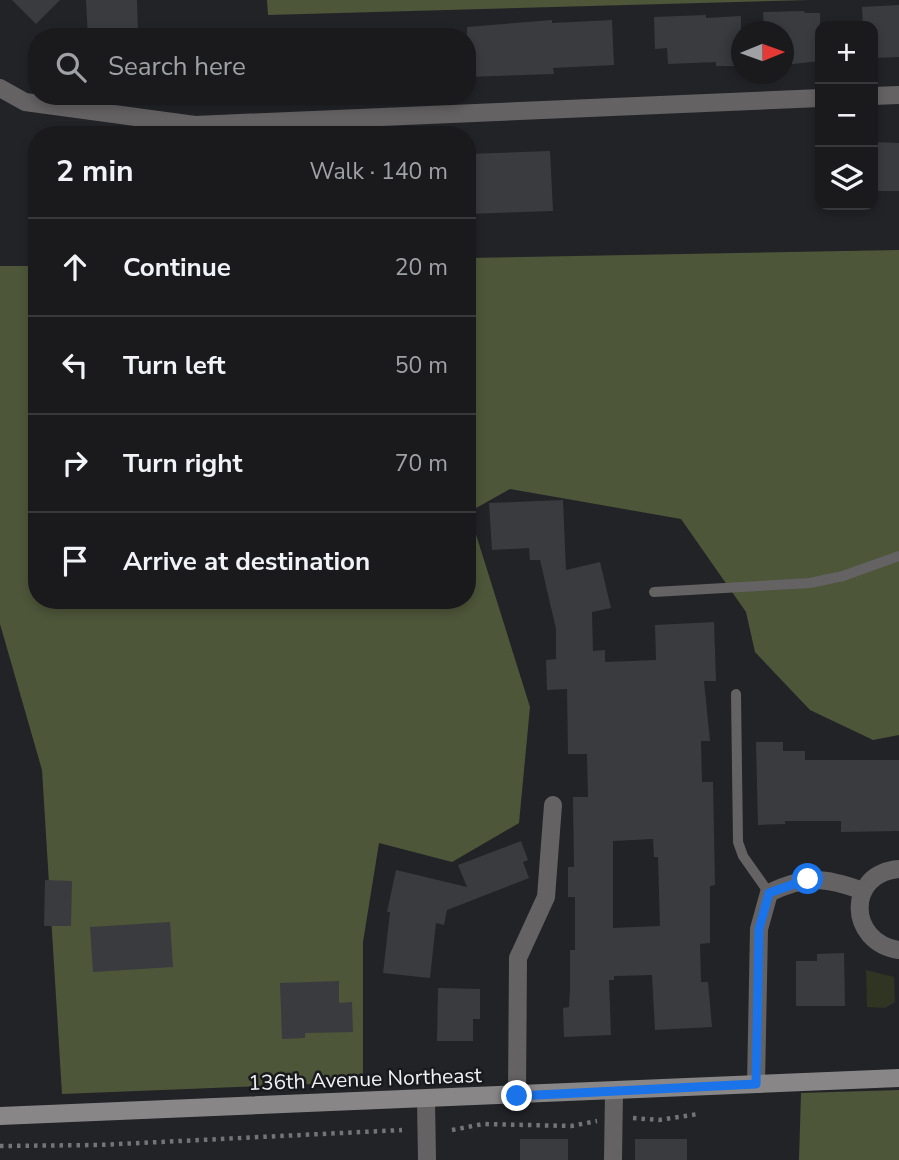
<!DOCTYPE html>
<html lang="en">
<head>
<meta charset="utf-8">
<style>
	:root { --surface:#1a1a1d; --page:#27272a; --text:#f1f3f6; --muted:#9fa1a4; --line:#38383b }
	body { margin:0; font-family:"Nunito Sans",sans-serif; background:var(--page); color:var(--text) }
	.controls { position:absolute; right:21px; top:21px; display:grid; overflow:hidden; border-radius:14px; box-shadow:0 4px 10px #0003 }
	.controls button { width:63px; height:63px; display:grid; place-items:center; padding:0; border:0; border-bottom:2px solid var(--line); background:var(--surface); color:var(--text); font:35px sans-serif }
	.compass { position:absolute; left:731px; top:21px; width:63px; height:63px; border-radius:50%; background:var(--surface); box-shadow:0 4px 10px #0003; rotate:89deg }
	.stop { position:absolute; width:21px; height:21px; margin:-16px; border:5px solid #1a73e8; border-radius:50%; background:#fff }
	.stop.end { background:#1a73e8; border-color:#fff; box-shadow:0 2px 7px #0008 }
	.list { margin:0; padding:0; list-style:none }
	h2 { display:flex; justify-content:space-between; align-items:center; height:91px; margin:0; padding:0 28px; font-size:30px }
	h2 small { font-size:23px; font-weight:400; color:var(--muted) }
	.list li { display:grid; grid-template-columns:46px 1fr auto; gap:21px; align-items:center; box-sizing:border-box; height:98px; padding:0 28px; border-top:2px solid var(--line) }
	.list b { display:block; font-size:26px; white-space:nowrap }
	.list em { font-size:23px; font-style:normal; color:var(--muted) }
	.icon { flex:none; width:38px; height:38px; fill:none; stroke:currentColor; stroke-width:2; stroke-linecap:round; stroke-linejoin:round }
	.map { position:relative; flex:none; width:899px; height:1160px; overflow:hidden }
	.search { position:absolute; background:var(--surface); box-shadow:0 4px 10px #0003; left:28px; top:28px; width:448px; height:77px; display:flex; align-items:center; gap:18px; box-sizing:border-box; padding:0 24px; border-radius:28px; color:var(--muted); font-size:26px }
	.panel { position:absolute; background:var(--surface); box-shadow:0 4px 10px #0003; left:28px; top:126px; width:448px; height:483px; border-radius:28px }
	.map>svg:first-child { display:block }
</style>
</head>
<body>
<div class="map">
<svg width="899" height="1160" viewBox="0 0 899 1160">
	<rect width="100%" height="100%" fill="#222327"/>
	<path fill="#2f3522" d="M866,970L894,977L895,1002L885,1008L867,1007Z"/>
	<g fill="#4d5639">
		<path d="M267,0H810L268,15Z"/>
		<path d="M899,250V735L873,740L810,710L755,652L746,612L681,519L510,489L469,512L530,707L519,823L452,862L379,843L363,942V1082L62,1094L42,770L0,624V266H37V600H467V258Z"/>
		<path d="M899,1090V1160H799L801,1093Z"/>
	</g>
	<g fill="#3a3b3f" fill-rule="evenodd">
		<path d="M12,0H60L36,24Z"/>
		<path d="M86,0H137L138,37H88Z"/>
		<path d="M899,5V57L873,58V26H863L862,7Z"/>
		<path d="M804,11L805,13H820V61L783,65V32H764L763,12Z"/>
		<path d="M706,15V18L741,16V66H716V62L668,64L667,48L655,49L654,17Z"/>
		<path d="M552,20V23L612,20L614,65L553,68L554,74L467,77V27Z"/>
		<path d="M873,142L899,143V191H873Z"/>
		<path d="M550,151L553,211L467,214V154Z"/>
		<path d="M563,500L566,570L600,562L611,608L592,612L593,651L605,650V662L656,660L655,625L714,622L716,681H704L710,741H701L702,782H713L715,885L710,886V943L700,944L701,982H708L712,1027L655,1030L652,975L614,976V980H609L611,1035L564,1037L563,1008L569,1007L570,990V950H575V897H568V867H574L573,797H588L587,754H568L567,689L547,690L546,660L556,659V629L540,560H530L529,548L492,550L489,503ZM653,839L654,857H658L660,926L613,928V841Z"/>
		<path d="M756,742H783V751H805V760H899V831L841,832V821H785V824L758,825Z"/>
		<path d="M521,841L528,860L523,862L529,878L447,910L444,925L436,923L430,978L383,973L390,912H387L396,870L467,887L458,865Z"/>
		<path d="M45,880L72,881L71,926H44Z"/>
		<path d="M170,922L173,967L93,972L90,927Z"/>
		<path d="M844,953L845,1006H796V961H817V954Z"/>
		<path d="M339,981V1003L352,1002L353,1032L305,1033V1038L282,1039L280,983Z"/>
		<path d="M438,988L480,989V1019H473V1041H437Z"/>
		<rect x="520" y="1139" width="48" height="21"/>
		<rect x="635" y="1139" width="52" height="21"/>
	</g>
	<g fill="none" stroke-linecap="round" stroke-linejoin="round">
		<g stroke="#737477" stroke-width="4.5" stroke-dasharray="3.5 5" stroke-linecap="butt">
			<path d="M633,1118L659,1120L698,1114"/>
			<path d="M452,1130L483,1124L571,1126L597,1121"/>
			<path d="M0,1146L99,1145L402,1130"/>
		</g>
		<g stroke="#646263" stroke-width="10">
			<path d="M654,592L810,583L843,576L899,556"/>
			<path d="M736,694L738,842L743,856L769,893"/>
		</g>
		<g stroke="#646263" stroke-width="18">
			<path d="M0,88L25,102L195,125L820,98"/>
			<path d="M873,96L899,95"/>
			<path d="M899,869C846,873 847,942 899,950"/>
			<path d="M756,1084L759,929L769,893C806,875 825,877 863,891"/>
			<path d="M517,1096L518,958L546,897L553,805"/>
			<path d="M426,1100L427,1160"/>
			<path d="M613,1160L614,1092"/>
		</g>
		<path stroke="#898687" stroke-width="18" d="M0,1116L899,1078"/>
	</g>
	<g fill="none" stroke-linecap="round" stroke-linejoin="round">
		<path stroke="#1a73e8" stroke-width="9" d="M517,1096L756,1084L759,929L769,893L808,879"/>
	</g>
	<g text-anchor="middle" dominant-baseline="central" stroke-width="5" stroke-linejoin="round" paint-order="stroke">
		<g font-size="21" fill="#eff0f2" stroke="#181a1d">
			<text transform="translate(365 1079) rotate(-2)">136th Avenue Northeast</text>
		</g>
	</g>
</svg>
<div class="controls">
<button>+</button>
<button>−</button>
<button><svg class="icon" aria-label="layers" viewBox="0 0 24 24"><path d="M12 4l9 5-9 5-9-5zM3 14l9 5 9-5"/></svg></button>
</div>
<svg class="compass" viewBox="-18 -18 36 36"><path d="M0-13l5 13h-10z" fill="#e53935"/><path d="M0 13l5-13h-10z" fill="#9fa1a4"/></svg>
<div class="stop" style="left:808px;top:879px"></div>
<div class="stop end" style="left:517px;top:1096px"></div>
<div class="search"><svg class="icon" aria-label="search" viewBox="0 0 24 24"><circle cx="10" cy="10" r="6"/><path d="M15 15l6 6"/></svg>Search here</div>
<section class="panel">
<h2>2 min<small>Walk · 140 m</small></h2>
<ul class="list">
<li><svg class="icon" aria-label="ahead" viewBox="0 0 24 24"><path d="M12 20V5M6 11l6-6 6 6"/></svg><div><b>Continue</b></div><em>20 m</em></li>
<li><svg class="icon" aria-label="left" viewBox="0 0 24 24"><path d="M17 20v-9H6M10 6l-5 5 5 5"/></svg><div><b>Turn left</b></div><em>50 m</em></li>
<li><svg class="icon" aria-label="right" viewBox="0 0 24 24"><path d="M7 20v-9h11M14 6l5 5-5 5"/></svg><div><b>Turn right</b></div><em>70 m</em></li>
<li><svg class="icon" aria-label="arrive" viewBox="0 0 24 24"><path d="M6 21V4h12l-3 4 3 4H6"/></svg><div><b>Arrive at destination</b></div></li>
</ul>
</section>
</div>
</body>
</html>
